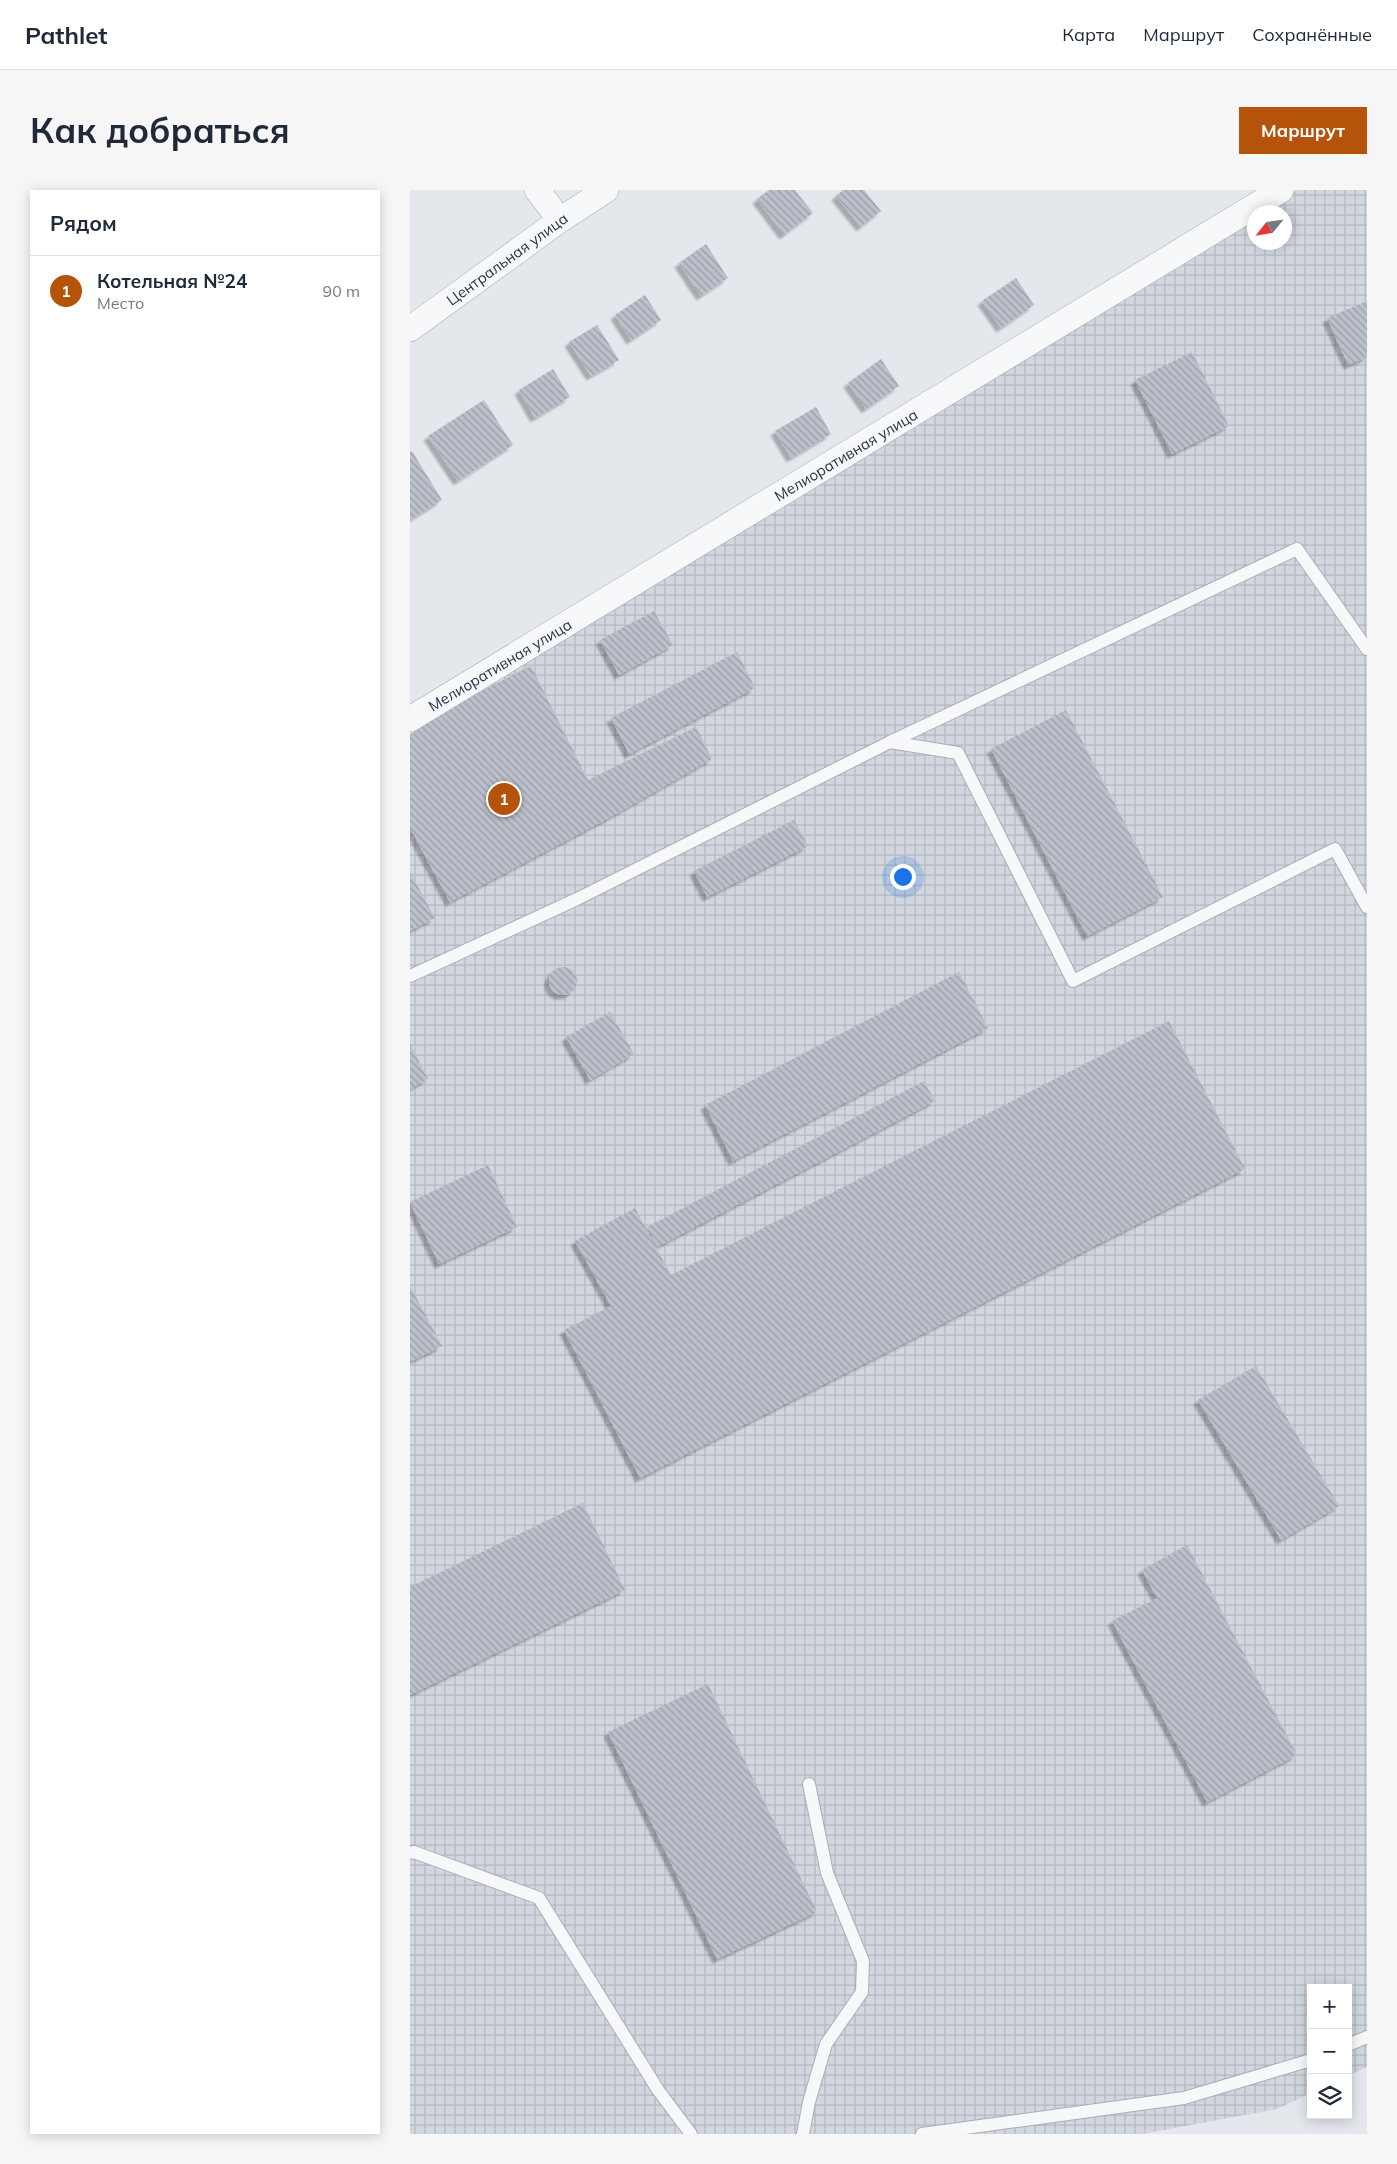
<!DOCTYPE html>
<html lang="ru">
<head>
<meta charset="utf-8">
<style>
	:root { --surface:#fff; --page:#f6f6f7; --text:#1f2937; --muted:#747a83; --line:#e0e1e3; --accent:#b45309 }
	body { margin:0; font-family:Mulish,sans-serif; background:var(--page); color:var(--text) }
	.controls { position:absolute; right:15px; bottom:15px; display:grid; overflow:hidden; border-radius:0px; box-shadow:0 2px 12px #0003 }
	.controls button { width:45px; height:45px; display:grid; place-items:center; padding:0; border:0; border-bottom:1px solid var(--line); background:var(--surface); color:var(--text); font:25px sans-serif }
	.compass { position:absolute; left:837px; top:15px; width:45px; height:45px; border-radius:50%; background:var(--surface); box-shadow:0 2px 12px #0003; rotate:240deg }
	.you { position:absolute; left:492px; top:686px; width:18px; height:18px; margin:-12px; border:4px solid #fff; border-radius:50%; background:#1a73e8; box-shadow:0 0 0 8px #1a73e833 }
	.badge { display:grid; place-items:center; width:32px; height:32px; border-radius:50%; background:var(--accent); color:#fff; font-size:16px; font-weight:700 }
	.pin { position:absolute; translate:-50% -50%; border:2px solid #fff; box-shadow:0 1px 5px #0006 }
	.list { margin:0; padding:0; list-style:none }
	h2 { display:flex; justify-content:space-between; align-items:center; height:65px; margin:0; padding:0 20px; font-size:21px }
	h2 small { font-size:16px; font-weight:400; color:var(--muted) }
	.list li { display:grid; grid-template-columns:32px 1fr auto; gap:15px; align-items:center; box-sizing:border-box; height:70px; padding:0 20px; border-top:1px solid var(--line) }
	.list b { display:block; font-size:19px; white-space:nowrap }
	.list p { margin:0; font-size:16px; white-space:nowrap; color:var(--muted) }
	.list em { font-size:16px; font-style:normal; color:var(--muted) }
	.icon { flex:none; width:28px; height:28px; fill:none; stroke:currentColor; stroke-width:2; stroke-linecap:round; stroke-linejoin:round }
	.map { position:relative; flex:none; width:957px; height:1944px; overflow:hidden; border-radius:0px }
	header { display:flex; align-items:center; gap:30px; box-sizing:border-box; height:70px; padding:0 25px; background:var(--surface); border-bottom:1px solid var(--line) }
	header strong { font-size:24px }
	nav { display:flex; gap:28px; margin-inline-start:auto; font-size:18px }
	.intro { display:flex; align-items:center; justify-content:space-between; box-sizing:border-box; height:120px; padding:0 30px }
	h1 { margin:0; font-size:35px }
	.button { padding:12px 22px; border-radius:0px; background:var(--accent); color:#fff; font-size:18px; font-weight:700 }
	main { display:flex; gap:30px; padding:0 30px }
	aside { flex:1; background:var(--surface); border-radius:0px; box-shadow:0 2px 12px #0003 }
	.map>svg:first-child { display:block }
</style>
</head>
<body>
<header>
<strong>Pathlet</strong>
<nav><a>Карта</a><a>Маршрут</a><a>Сохранённые</a></nav>
</header>
<div class="intro"><h1>Как добраться</h1><a class="button">Маршрут</a></div>
<main>
<aside>
<h2>Рядом<small></small></h2>
<ul class="list">
<li><span class="badge">1</span><div><b>Котельная №24</b><p>Место</p></div><em>90 m</em></li>
</ul>
</aside>
<div class="map">
<svg width="957" height="1944" viewBox="0 0 957 1944">
	<defs>
		<pattern id="industrial-grid" width="8" height="8" patternUnits="userSpaceOnUse" patternTransform="scale(1.25)"><rect width="8" height="8" fill="#d2d6de"/><path d="M0 4h8M4 0v8" fill="none" stroke="#b4b8c0"/></pattern>
		<pattern id="building-back-hatch" width="6" height="6" patternUnits="userSpaceOnUse" patternTransform="scale(1.25)"><rect width="6" height="6" fill="#bbc0ca"/><path d="M-1 5l2 2M0 0l6 6M5-1l2 2" fill="none" stroke="#989da6"/></pattern>
		<filter id="shadow"><feDropShadow dx="-4.5" dy="4.5" stdDeviation="1" flood-color="#0004"/></filter>
	</defs>
	<rect width="100%" height="100%" fill="#e4e7ec"/>
	<path fill="url(#industrial-grid)" d="M887,0H957V1877L938,1886V1798H901V1903L867,1919L732,1944H0V539L844,26V52H874V22H850Z"/>
	<g fill="url(#building-back-hatch)" filter="url(#shadow)">
		<path d="M359,0H385L403,23L374,45L347,9Z"/>
		<path d="M433,0H454L471,21L451,37L426,6Z"/>
		<path d="M296,54L318,88L291,106L269,73Z"/>
		<path d="M606,88L624,115L591,138L572,111Z"/>
		<path d="M235,105L251,130L221,150L205,125Z"/>
		<path d="M957,111V167L938,175L917,128Z"/>
		<path d="M187,135L209,170L181,186L159,152Z"/>
		<path d="M782,162L819,236L762,264L725,190Z"/>
		<path d="M471,169L489,196L456,219L438,193Z"/>
		<path d="M143,179L160,207L125,228L109,200Z"/>
		<path d="M74,210L103,255L48,291L18,246Z"/>
		<path d="M406,217L421,244L381,268L365,241Z"/>
		<path d="M2,261L32,310L0,330V262Z"/>
		<path d="M244,421L263,455L209,485L190,450Z"/>
		<path d="M327,462L345,498L219,564L201,528Z"/>
		<path d="M121,476L178,590L286,537L302,569L199,628L40,712L0,638V547L20,527Z"/>
		<path d="M656,520L753,707L677,746L581,559Z"/>
		<path d="M384,630L398,656L297,707L284,681Z"/>
		<path d="M0,682L25,728L0,741Z"/>
		<circle cx="153" cy="791" r="14"/>
		<path d="M549,782L578,838L323,971L295,915Z"/>
		<path d="M200,822L224,864L180,890L156,847Z"/>
		<path d="M759,831L835,979L230,1288L154,1140L201,1116L165,1051L225,1018L261,1085Z"/>
		<path d="M0,854L18,889L0,899Z"/>
		<path d="M514,891L525,911L247,1057L237,1037Z"/>
		<path d="M78,975L107,1037L29,1074L0,1012Z"/>
		<path d="M0,1096L32,1156L0,1172Z"/>
		<path d="M846,1176L929,1316L871,1350L788,1210Z"/>
		<path d="M173,1313L215,1400L0,1505V1397Z"/>
		<path d="M777,1355L887,1565L797,1612L702,1431L747,1408L732,1380Z"/>
		<path d="M298,1494L407,1722L307,1769L198,1542Z"/>
	</g>
	<g fill="none" stroke-linecap="round" stroke-linejoin="round">
		<defs>
			<g id="lane">
				<path d="M480,552L887,359L957,459"/>
				<path d="M0,786L167,709L480,552L548,563L663,791L925,659L957,717"/>
				<path d="M0,1663L4,1662L129,1708L248,1900L281,1944"/>
				<path d="M938,1855L957,1847"/>
				<path d="M393,1944L399,1912L416,1854L452,1802L453,1771L417,1683L399,1594"/>
				<path d="M512,1944L774,1908L901,1870"/>
			</g>
			<g id="street">
				<path d="M127,0L150,30"/>
				<path d="M0,139L150,30L196,0"/>
				<path d="M0,529L871,0"/>
			</g>
		</defs>
		<use href="#lane" stroke="#a9aeb7" stroke-width="14"/>
		<use href="#street" stroke="#a9aeb7" stroke-width="26"/>
		<use href="#lane" stroke="#f7f8fa" stroke-width="12"/>
		<use href="#street" stroke="#f7f8fa" stroke-width="25"/>
	</g>
	<g text-anchor="middle" dominant-baseline="central" stroke-width="4.5" stroke-linejoin="round" paint-order="stroke">
		<g font-size="15" fill="#2b3445" stroke="#f4f6f9">
			<text transform="translate(97 69) rotate(-36)">Центральная улица</text>
			<text transform="translate(436 265) rotate(-31)">Мелиоративная улица</text>
			<text transform="translate(90 475) rotate(-31)">Мелиоративная улица</text>
		</g>
	</g>
</svg>
<div class="controls">
<button>+</button>
<button>−</button>
<button><svg class="icon" aria-label="layers" viewBox="0 0 24 24"><path d="M12 4l9 5-9 5-9-5zM3 14l9 5 9-5"/></svg></button>
</div>
<svg class="compass" viewBox="-18 -18 36 36"><path d="M0-13l5 13h-10z" fill="#e53935"/><path d="M0 13l5-13h-10z" fill="#747a83"/></svg>
<div class="you"></div>
<div class="pin badge" style="left:94px;top:609px">1</div>
</div>
</main>
</body>
</html>
